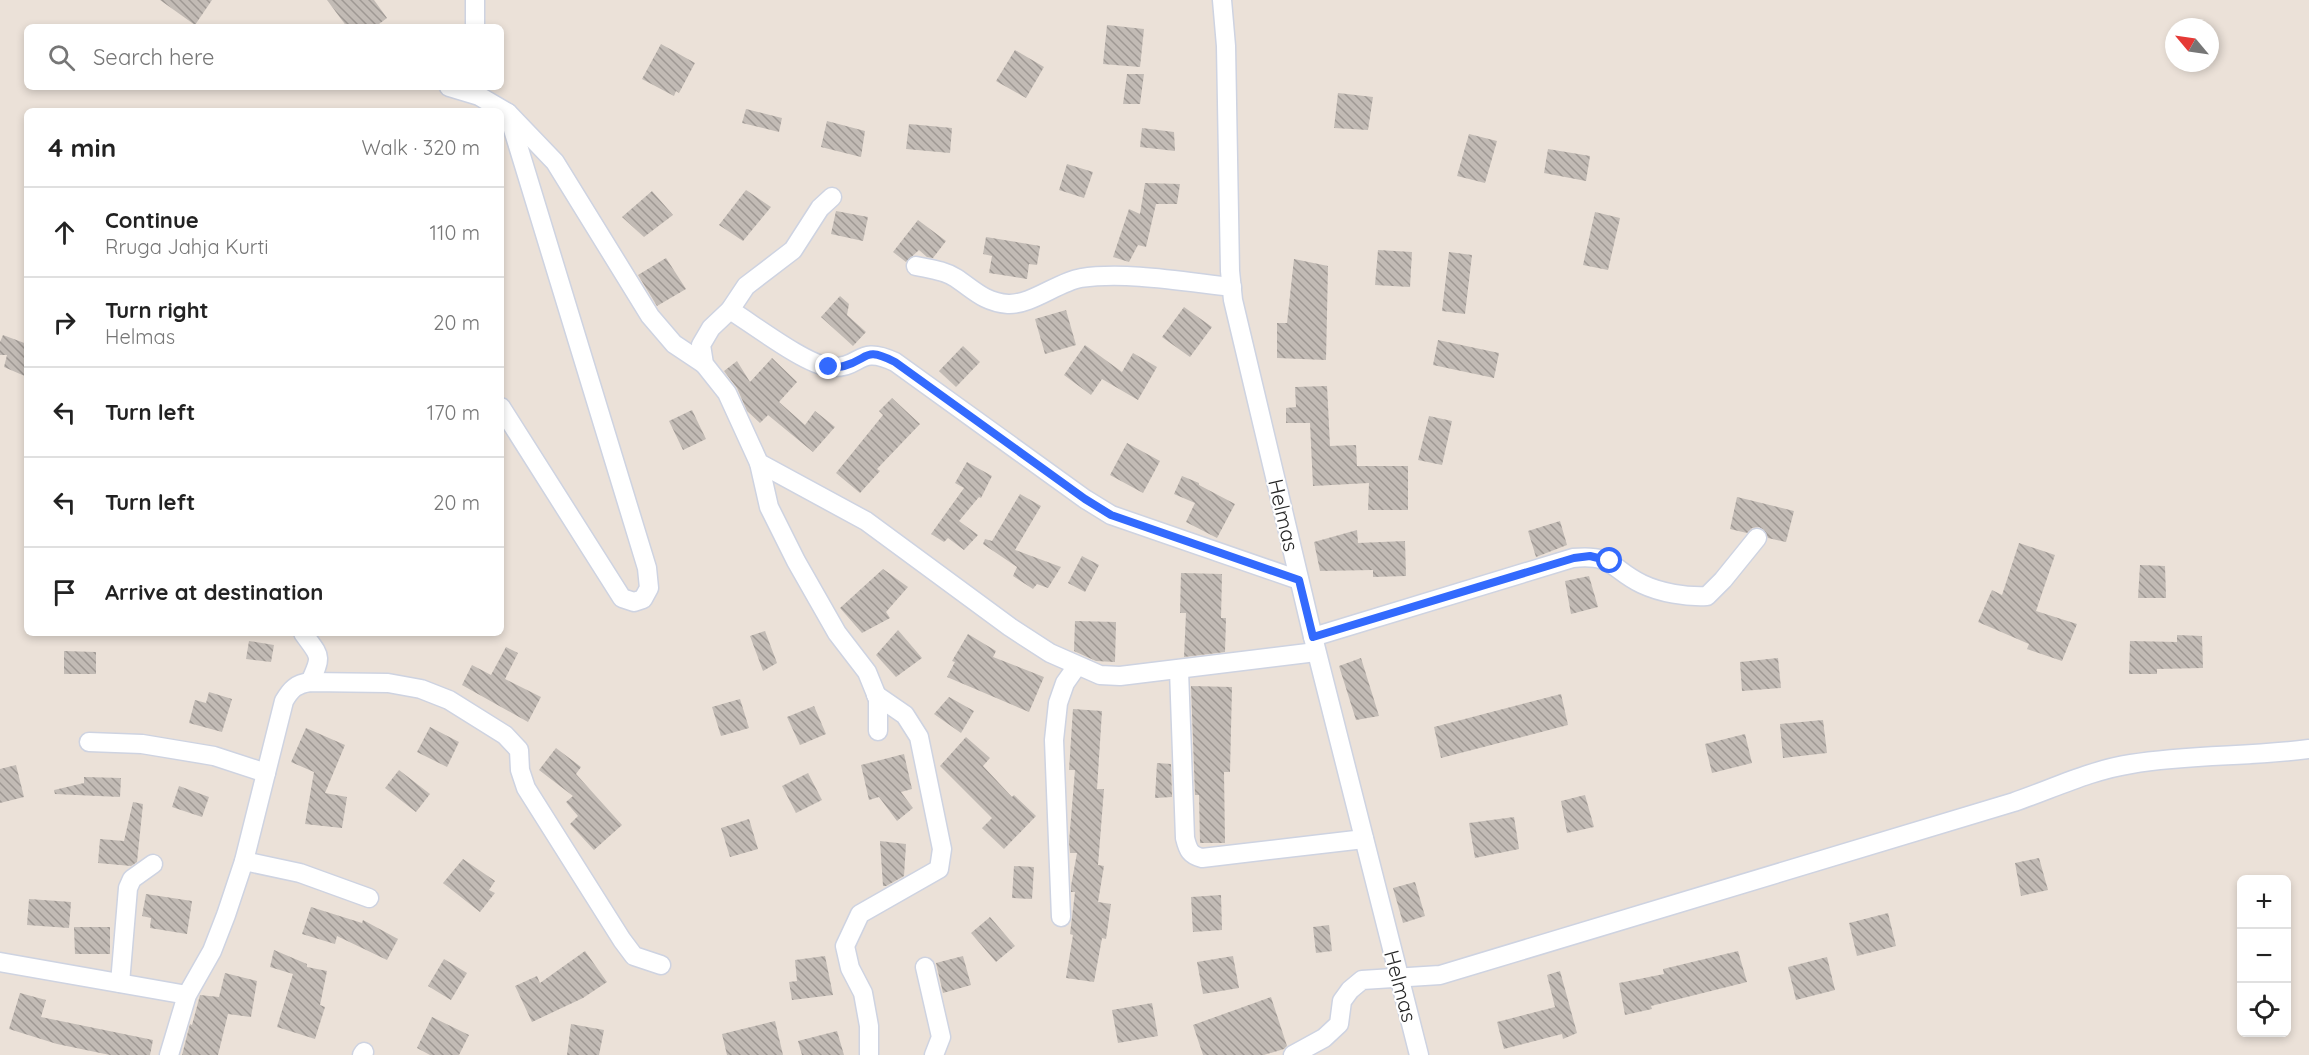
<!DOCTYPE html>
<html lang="en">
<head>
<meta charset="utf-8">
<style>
	:root { --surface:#fff; --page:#f2f2f2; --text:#222; --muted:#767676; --line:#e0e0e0 }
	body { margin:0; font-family:Quicksand,sans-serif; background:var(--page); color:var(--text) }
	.controls { position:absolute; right:18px; bottom:18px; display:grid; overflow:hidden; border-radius:9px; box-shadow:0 3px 9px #0003 }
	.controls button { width:54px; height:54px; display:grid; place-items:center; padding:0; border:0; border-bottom:2px solid var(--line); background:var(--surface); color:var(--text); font:30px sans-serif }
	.compass { position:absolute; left:2165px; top:18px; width:54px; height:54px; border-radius:50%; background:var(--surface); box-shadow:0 3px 9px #0003; rotate:299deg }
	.stop { position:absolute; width:18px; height:18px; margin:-14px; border:4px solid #336afd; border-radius:50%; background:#fff }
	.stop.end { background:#336afd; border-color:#fff; box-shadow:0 2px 6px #0008 }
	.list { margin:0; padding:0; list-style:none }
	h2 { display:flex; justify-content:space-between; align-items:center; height:78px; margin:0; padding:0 24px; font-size:26px }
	h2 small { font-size:20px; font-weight:400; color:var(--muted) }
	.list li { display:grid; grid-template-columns:39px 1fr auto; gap:18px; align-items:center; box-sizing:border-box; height:90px; padding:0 24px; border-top:2px solid var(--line) }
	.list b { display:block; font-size:22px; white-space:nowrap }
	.list p { margin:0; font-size:20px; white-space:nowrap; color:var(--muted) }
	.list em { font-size:20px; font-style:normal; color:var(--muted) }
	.icon { flex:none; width:33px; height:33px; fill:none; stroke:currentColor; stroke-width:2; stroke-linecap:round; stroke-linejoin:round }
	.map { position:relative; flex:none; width:2309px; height:1055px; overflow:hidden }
	.search { position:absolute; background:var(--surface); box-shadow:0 3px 9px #0003; left:24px; top:24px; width:480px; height:66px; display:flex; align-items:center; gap:15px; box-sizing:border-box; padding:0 21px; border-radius:9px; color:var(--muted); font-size:22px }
	.panel { position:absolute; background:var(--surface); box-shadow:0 3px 9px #0003; left:24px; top:108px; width:480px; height:528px; border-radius:9px }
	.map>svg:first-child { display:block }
</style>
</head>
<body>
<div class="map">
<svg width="2309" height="1055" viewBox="0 0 2309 1055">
	<defs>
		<pattern id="building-back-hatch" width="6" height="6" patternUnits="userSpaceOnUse" patternTransform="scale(1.5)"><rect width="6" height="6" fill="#c2bbb5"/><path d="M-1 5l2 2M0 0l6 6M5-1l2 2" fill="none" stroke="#9e9893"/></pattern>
	</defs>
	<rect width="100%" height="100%" fill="#ebe1d8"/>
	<g fill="url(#building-back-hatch)">
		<path d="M160,0H212L195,25Z"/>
		<path d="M327,0H374L387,18L375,27H347Z"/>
		<path d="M1107,25L1144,29L1140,67L1103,64Z"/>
		<path d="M661,44L695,63L679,93L676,91L674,96L642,79Z"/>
		<path d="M1015,50L1044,67L1026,98L996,81Z"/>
		<path d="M1127,74H1144L1140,104H1123Z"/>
		<path d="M1338,93L1373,97L1368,130L1334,128Z"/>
		<path d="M746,109L782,118L779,132L742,123Z"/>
		<path d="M827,121L865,131L861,157L821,147Z"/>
		<path d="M909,124L952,128L950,153L906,149Z"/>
		<path d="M1142,128L1174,132L1175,151L1140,147Z"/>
		<path d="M1469,134L1497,141L1485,183L1457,176Z"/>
		<path d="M1548,149L1590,156L1586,181L1544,173Z"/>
		<path d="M1067,164L1093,172L1084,198L1059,190Z"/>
		<path d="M1145,183L1180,184L1177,204H1156L1146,247L1138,245L1129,262L1113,257L1129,209L1140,214Z"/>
		<path d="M746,190L771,207L743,241L719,225Z"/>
		<path d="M652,191L673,215L644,237L622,217Z"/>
		<path d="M836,211L868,217L863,241L831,234Z"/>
		<path d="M1595,212L1620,218L1608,270L1583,265Z"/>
		<path d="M918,220L946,241L933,258L927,257L919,250L906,262L893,252Z"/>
		<path d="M986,237L1040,246L1037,265L1029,264L1027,279L989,273L992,256L983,254Z"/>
		<path d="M1378,250L1412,252L1410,287L1375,285Z"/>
		<path d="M1449,252L1472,255L1465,314L1442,311Z"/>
		<path d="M666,258L686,289L657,306L638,275Z"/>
		<path d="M1294,259L1328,266L1326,360L1277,358V323H1287Z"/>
		<path d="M840,296L849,304L847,315L866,332L853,346L821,317Z"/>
		<path d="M1184,307L1212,327L1190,357L1162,337Z"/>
		<path d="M1066,310L1076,345L1045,354L1035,319Z"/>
		<path d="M3,335L27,344V377L4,367L7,355H0V342Z"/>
		<path d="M1438,340L1499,353L1494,378L1433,365Z"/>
		<path d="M1085,345L1122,372L1133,353L1157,367L1138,400L1102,379L1091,395L1064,375Z"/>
		<path d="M963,346L980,362L956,387L939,371Z"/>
		<path d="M772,358L797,382L779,402L805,425L815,411L835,427L813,452L768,415L760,423L747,411L737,388L724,371L737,361L750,382Z"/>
		<path d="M1327,386L1330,446L1356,445L1357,466H1408V510H1368L1369,483L1313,486L1310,423H1286V408L1296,407L1295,387Z"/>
		<path d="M892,398L920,424L877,469L880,471L860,493L836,473L883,415L879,411Z"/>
		<path d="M692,410L706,439L683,450L669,421Z"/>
		<path d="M1429,416L1452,421L1442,465L1418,460Z"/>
		<path d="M1127,443L1160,461L1143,493L1110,475Z"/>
		<path d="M967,462L992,476L981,498L979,497L959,521L978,535L964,550L948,538L944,542L931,534L964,488L955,483Z"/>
		<path d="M1182,476L1199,483V485L1235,504L1217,538L1186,522L1195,503L1174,494Z"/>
		<path d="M1020,494L1041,506L1015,550L1061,567L1048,588L1037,584L1033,589L1013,576L1017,567L983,544L985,539L992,541Z"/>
		<path d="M1737,497L1794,511L1786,542L1768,538L1764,530L1759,527L1752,528L1747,533L1730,529Z"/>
		<path d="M1560,521L1567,545L1536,557L1528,531Z"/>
		<path d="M1357,530L1358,543L1405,541L1406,576L1373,577V570L1320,571L1314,542Z"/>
		<path d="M2019,543L2055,555L2036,611L2077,624L2062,661L2027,649L2029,644L1978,622L1992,590L2002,595Z"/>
		<path d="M1082,556L1099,565L1085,592L1068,583Z"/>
		<path d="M2140,565L2165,566L2166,598H2138Z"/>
		<path d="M883,569L908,587L886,612L890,618L862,633L840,608Z"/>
		<path d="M1181,573L1222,574L1221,618H1226L1225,652L1184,657L1186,613H1180Z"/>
		<path d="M1589,576L1598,607L1571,614L1565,581Z"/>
		<path d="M1075,621L1116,622L1115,662L1096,661L1074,651Z"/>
		<path d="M898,630L922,658L896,677L876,655Z"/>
		<path d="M765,631L777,663L763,671L750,636Z"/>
		<path d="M968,634L996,651L993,657L1044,677L1029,712L947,677L955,662L952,661Z"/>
		<path d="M2177,635L2202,636L2203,668L2157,669V674H2129L2130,641L2177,642Z"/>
		<path d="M249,641L274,645L271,662L246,659Z"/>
		<path d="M506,647L518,653L505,679L541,697L528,722L462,685L472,665L491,675Z"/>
		<path d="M64,651L96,652V674H64Z"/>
		<path d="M1361,658L1379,716L1356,720L1339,666Z"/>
		<path d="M1778,658L1781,688L1742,691L1740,662Z"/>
		<path d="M1191,686L1232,687L1230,772H1224L1225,843H1200L1199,795H1195Z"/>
		<path d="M209,692L232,699L222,732L189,723L195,700L206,703Z"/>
		<path d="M1561,694L1568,725L1441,758L1434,727Z"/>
		<path d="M949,697L974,711L961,733L934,714Z"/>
		<path d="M740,699L749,728L721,736L712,707Z"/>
		<path d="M814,706L826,734L800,745L787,717Z"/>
		<path d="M1073,709L1102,711L1097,789H1104L1098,865L1104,866L1098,902L1111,904L1106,939L1102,938L1094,982L1066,978L1073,935L1070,934L1075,892H1071V886L1077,853H1070L1069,842L1075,770H1069Z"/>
		<path d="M1823,720L1827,753L1783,758L1780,724Z"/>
		<path d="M430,727L459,742L447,767L417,752Z"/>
		<path d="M306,728L345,745L325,793L347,797L342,828L305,824L314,772L291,762Z"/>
		<path d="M1745,734L1752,763L1712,773L1705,744Z"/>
		<path d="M966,737L990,758L983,766L1012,797L1014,795L1036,816L1004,849L982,828L992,818L940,766Z"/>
		<path d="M556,748L581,767L576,774L622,825L594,850L570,824L578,816L566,802L573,796L539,770Z"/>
		<path d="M904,754L912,789L901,792L913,808L897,821L879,797L869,800L861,765Z"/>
		<path d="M1157,763L1171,764L1172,797L1155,798Z"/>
		<path d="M16,765L24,797L0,803V769Z"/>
		<path d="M399,770L430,794L416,812L385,788Z"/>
		<path d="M808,773L822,800L796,813L782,786Z"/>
		<path d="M84,777L121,778L120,797L55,794L54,790L84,783Z"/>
		<path d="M179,786L209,797L202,817L172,807Z"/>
		<path d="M1585,795L1594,827L1567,833L1561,801Z"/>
		<path d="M133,802L143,804L137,862L131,866L98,863L100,839L124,841Z"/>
		<path d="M1514,817L1519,849L1475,858L1469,823Z"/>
		<path d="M749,819L758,849L730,857L721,828Z"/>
		<path d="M880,841L906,844L904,876L886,886H883Z"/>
		<path d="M2039,858L2048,890L2021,896L2015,863Z"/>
		<path d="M463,859L495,881L489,890L495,893L480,912L443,883Z"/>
		<path d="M1014,866L1034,867L1032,899L1012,898Z"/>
		<path d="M1415,882L1425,916L1403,923L1393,888Z"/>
		<path d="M146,894L192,901L187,934L150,928L151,918L142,916Z"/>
		<path d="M1221,895L1222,930L1193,932L1191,897Z"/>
		<path d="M29,899L71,902L69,928L27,925Z"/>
		<path d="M311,907L362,923L363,920L398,939L387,960L337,936L335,944L302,934Z"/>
		<path d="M1888,913L1896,946L1857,956L1849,923Z"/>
		<path d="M990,917L1015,946L996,962L971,933Z"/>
		<path d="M1329,925L1332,951L1316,953L1313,927Z"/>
		<path d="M74,927H110V954H75Z"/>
		<path d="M274,950L307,964V967L327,971L320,1005L325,1007L315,1039L277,1027L293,974L270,967Z"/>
		<path d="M585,951L607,982L583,998L532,1022L515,986L537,976L540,983Z"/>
		<path d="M1738,951L1747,982L1651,1006L1652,1009L1625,1015L1619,983L1664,974L1663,969Z"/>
		<path d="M825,956L833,995L792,1000L789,982L797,981L795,960Z"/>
		<path d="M963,956L971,985L943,993L936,963Z"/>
		<path d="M1233,956L1239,988L1203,994L1197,962Z"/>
		<path d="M1827,957L1835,990L1796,1000L1788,967Z"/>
		<path d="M444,959L467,973L451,1000L428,986Z"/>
		<path d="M1560,971L1577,1033L1563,1039L1562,1034L1504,1049L1497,1022L1555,1007L1547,975Z"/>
		<path d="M225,973L257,981L251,1017L228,1014L218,1055H182L190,1024L192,1025L200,995L219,997Z"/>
		<path d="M20,993L46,1000L41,1017L153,1040L150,1055H110L57,1044L9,1029Z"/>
		<path d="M1271,997L1287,1046L1284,1049L1264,1055H1203L1193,1025Z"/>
		<path d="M1152,1003L1158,1036L1118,1043L1112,1010Z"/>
		<path d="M432,1017L469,1035L459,1055H430L417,1048Z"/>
		<path d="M775,1021L783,1055H727L722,1034Z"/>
		<path d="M571,1024L604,1030L599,1055H567Z"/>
		<path d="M837,1031L844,1055H802L798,1041Z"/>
	</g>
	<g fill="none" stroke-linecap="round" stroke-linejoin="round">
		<defs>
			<g id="minor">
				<path d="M475,0V27"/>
				<path d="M1222,0L1226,46L1230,271L1233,300L1313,637L1419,1055"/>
				<path d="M449,87L479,96L508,113L555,162L650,316L674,344L704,364"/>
				<path d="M832,197L820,208L793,250L746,286L730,310L711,328L701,345L704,364L727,393L759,463L866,521L1010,627L1050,653L1100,675L1120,676L1316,652"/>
				<path d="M916,266C930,269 944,270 956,278C974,290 984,302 1008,304C1031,305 1058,282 1081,278C1126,271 1186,282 1232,287"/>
				<path d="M730,310C753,324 806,365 830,367C862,369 857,344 895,362L1085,499L1111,515L1299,580"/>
				<path d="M501,407L622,598L634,602L643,599L649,588L647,568L508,113"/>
				<path d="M759,463L769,507L796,561L837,633L867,672L878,699V731"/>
				<path d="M303,633C320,657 323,654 310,682"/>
				<path d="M1313,637L1573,558C1614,554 1611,569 1642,584C1661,593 1686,597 1707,596L1723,580L1757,538"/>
				<path d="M1179,670L1185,838C1188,850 1190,855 1202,858L1364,839"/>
				<path d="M89,742L142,744L214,756L266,773"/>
				<path d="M244,861L300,873L369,898"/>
				<path d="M1061,917L1054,740L1058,703L1065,683L1077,666"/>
				<path d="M0,962L187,995"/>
				<path d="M925,967L941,1037L934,1055"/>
				<path d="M120,983L128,888L132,879L153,864"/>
				<path d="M169,1055L187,995L212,951L226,915L244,861L284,701C291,689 296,684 310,682L388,683L421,689L449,700L505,735L519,750L520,770L526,788L622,940L634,956L661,965"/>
				<path d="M362,1055L364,1052"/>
				<path d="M869,1055V1026L863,993L850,968L845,946L860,914L939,869L942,849L919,737L905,715L876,695"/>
				<path d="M1293,1055L1324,1038L1339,1024L1342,1001L1350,990L1362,980L1440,975L2014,802C2052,789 2091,770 2131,764C2190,754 2250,757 2309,749"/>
			</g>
		</defs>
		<use href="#minor" stroke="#ced3e1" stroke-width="21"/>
		<use href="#minor" stroke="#fff" stroke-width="18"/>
	</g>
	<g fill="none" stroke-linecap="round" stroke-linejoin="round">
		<path stroke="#336afd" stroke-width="8" d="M829,367C833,367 840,367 844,366C870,359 863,346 895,362L1085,499L1111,515L1299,580L1313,637L1574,558L1590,556L1610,561"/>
	</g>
	<g text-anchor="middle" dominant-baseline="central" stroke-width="4.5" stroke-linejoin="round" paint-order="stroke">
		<g font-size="21" fill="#272727" stroke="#fff">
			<text transform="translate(1284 515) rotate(77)">Helmas</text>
			<text transform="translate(1401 986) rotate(75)">Helmas</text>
		</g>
	</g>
</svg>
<div class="controls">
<button>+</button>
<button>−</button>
<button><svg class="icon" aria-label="locate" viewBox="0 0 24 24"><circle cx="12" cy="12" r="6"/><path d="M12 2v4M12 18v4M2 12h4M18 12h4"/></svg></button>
</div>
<svg class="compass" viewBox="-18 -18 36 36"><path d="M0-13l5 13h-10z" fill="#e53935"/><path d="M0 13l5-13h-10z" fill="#767676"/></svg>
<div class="stop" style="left:1610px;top:561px"></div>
<div class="stop end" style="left:829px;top:367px"></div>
<div class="search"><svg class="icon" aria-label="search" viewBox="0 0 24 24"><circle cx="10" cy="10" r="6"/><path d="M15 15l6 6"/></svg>Search here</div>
<section class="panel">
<h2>4 min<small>Walk · 320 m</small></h2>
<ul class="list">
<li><svg class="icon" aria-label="ahead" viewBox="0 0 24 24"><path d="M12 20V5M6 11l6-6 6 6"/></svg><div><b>Continue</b><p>Rruga Jahja Kurti</p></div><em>110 m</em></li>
<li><svg class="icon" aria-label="right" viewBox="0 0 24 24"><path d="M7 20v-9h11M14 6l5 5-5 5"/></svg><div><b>Turn right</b><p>Helmas</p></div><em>20 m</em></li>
<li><svg class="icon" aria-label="left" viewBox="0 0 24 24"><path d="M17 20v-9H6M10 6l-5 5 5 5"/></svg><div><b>Turn left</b></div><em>170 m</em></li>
<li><svg class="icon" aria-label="left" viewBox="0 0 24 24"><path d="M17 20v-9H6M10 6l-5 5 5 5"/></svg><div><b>Turn left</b></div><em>20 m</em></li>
<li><svg class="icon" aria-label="arrive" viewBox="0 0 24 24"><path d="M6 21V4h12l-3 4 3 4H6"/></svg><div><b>Arrive at destination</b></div></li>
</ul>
</section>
</div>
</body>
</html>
